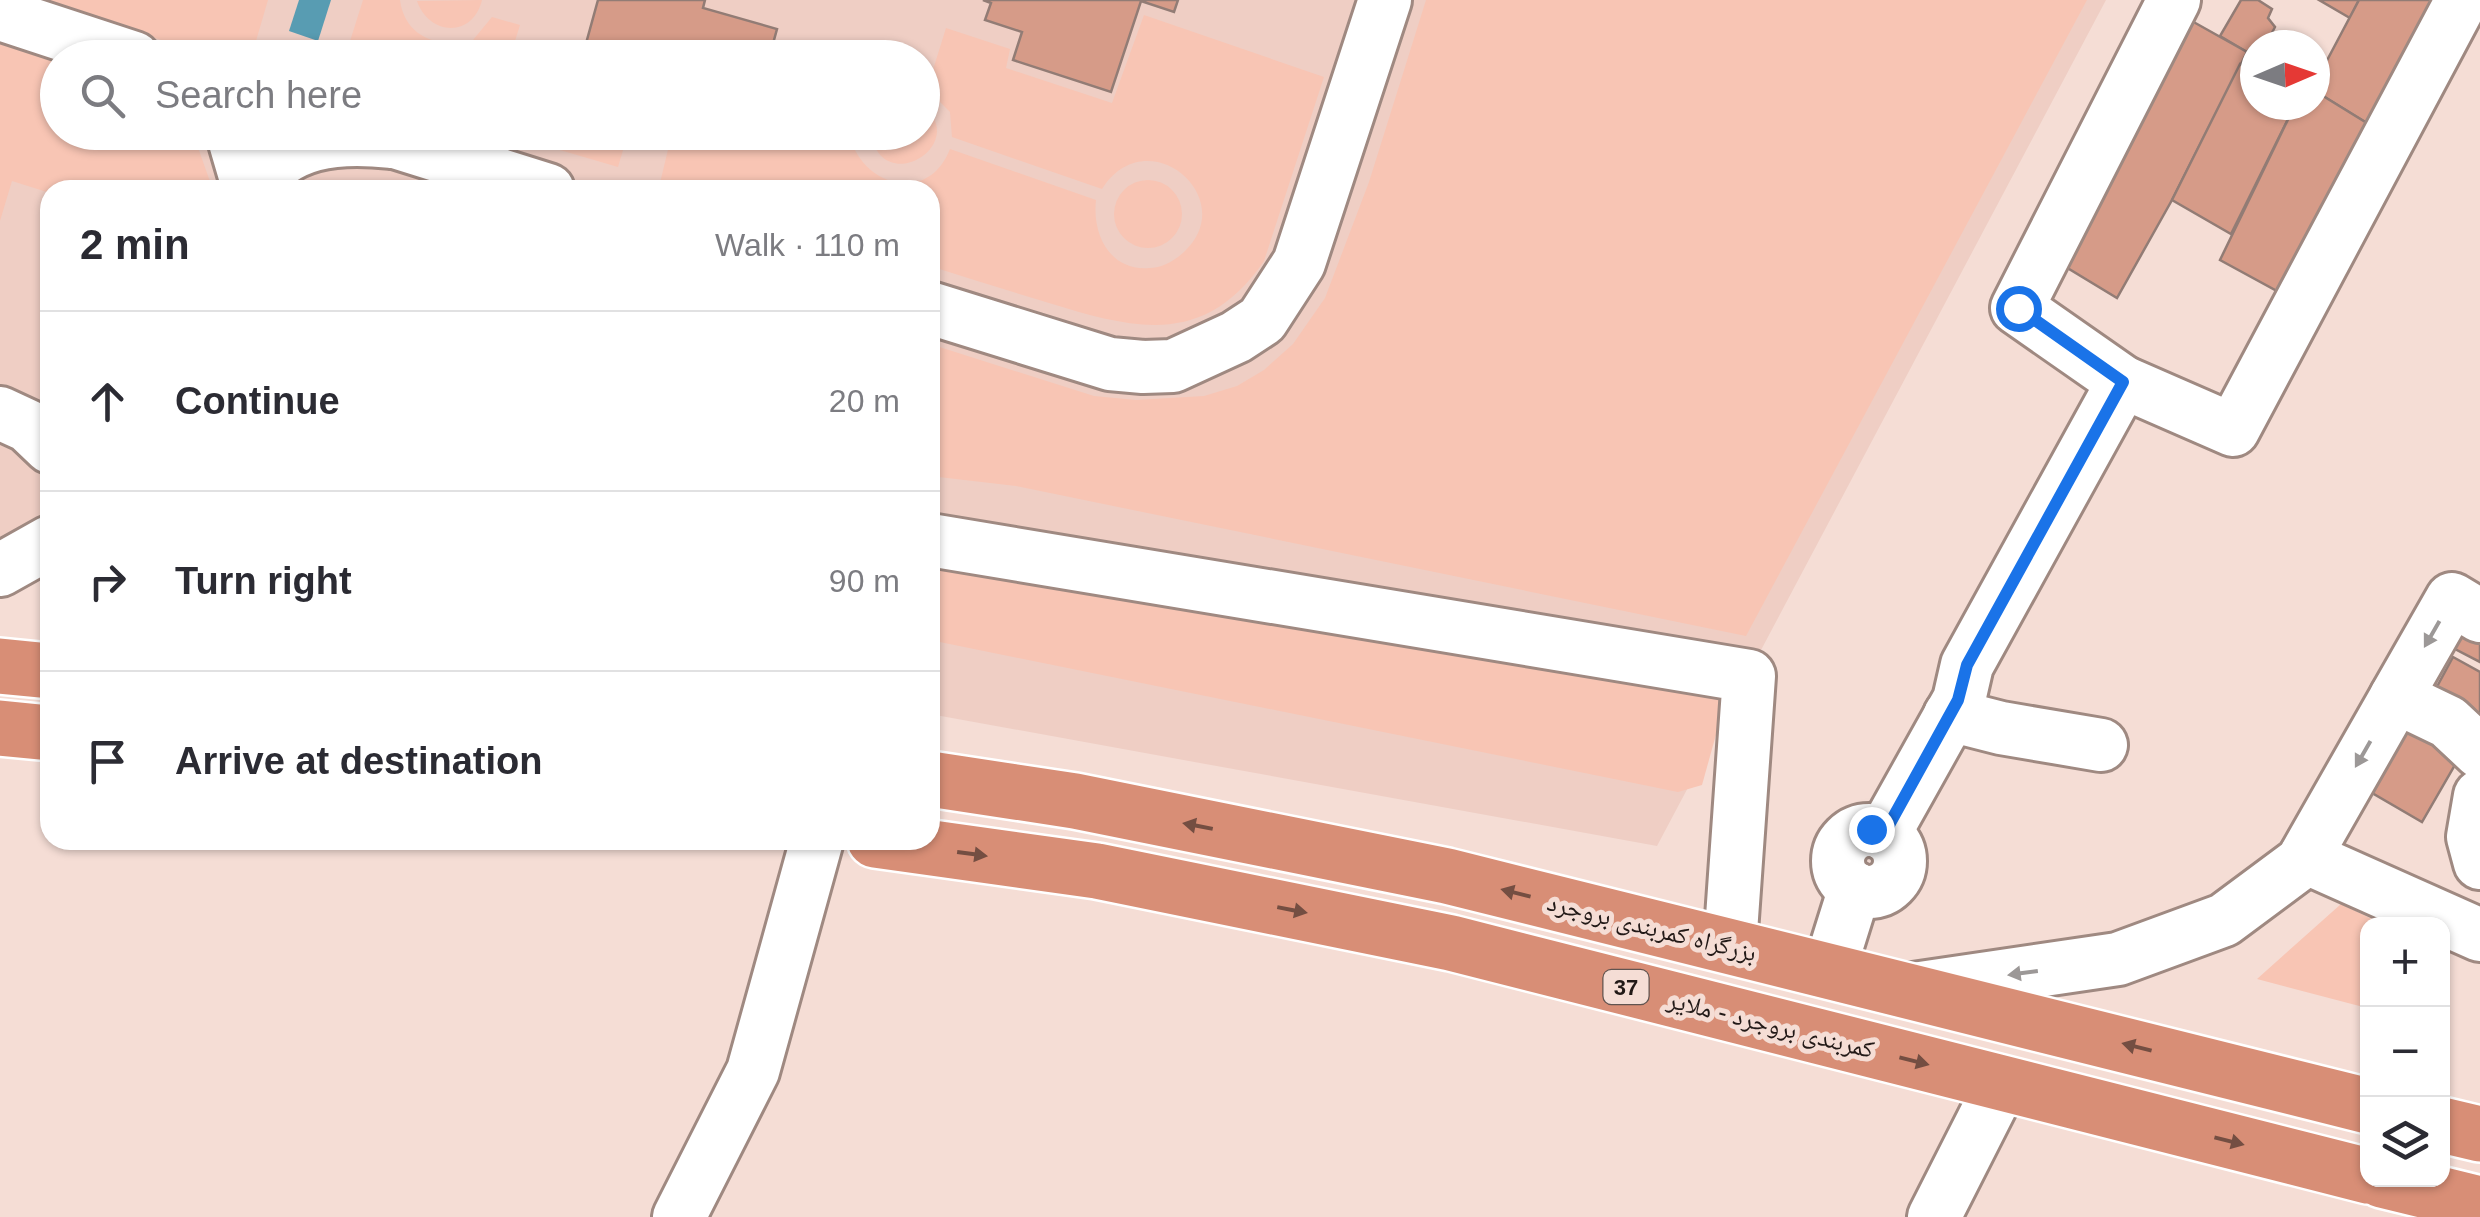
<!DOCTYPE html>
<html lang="en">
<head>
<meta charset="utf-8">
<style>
	:root { --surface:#fff; --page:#f2f2f3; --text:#2b2b33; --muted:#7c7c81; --line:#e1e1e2 }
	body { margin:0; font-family:Arial,"Noto Naskh Arabic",sans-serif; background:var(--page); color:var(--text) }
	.controls { position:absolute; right:30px; bottom:30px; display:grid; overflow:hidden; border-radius:20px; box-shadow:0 2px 8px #0004 }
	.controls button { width:90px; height:90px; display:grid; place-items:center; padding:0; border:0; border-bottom:2px solid var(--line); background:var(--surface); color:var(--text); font:50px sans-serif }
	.compass { position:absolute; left:2240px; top:30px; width:90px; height:90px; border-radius:50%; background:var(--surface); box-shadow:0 2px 8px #0004; rotate:88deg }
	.stop { position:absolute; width:30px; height:30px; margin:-22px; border:8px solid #1a73e8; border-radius:50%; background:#fff }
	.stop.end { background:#1a73e8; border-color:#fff; box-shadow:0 2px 10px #0008 }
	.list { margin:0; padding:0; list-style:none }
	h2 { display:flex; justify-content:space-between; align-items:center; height:130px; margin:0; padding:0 40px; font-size:42px }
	h2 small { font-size:32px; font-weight:400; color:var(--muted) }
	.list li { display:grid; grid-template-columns:65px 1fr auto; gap:30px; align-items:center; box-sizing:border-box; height:180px; padding:0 40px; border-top:2px solid var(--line) }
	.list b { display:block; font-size:38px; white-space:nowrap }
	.list em { font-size:32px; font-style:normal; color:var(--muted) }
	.icon { flex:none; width:55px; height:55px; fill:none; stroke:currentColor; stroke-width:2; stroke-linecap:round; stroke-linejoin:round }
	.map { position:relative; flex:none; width:2480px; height:1217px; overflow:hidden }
	.search { position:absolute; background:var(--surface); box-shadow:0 2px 8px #0004; left:40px; top:40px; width:900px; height:110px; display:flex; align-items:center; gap:25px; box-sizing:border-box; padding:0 35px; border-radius:55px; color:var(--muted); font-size:38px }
	.panel { position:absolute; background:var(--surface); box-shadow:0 2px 8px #0004; left:40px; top:180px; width:900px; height:670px; border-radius:30px }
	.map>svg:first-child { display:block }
</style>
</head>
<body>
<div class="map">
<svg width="2480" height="1217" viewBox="0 0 2480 1217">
	<rect width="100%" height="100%" fill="#f5ddd5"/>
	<path fill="#efcec4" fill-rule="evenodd" d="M0,0H2106L1657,846L930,714V190H50V554L0,545ZM58,58H922V132H58Z"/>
	<g fill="#f8c5b4">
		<path d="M44,0H268L251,58L211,57Z"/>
		<path d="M363,0H400C405,38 440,49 473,40L492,17L520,25L510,57H345Z"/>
		<path d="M482,0C473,38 429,36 417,1Z"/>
		<path d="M1426,0H2087L1746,636L1016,486L930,476V344L1094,396L1136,400L1204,396L1237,386L1264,370L1293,344L1325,298L1369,182Z"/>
		<path d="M1144,15L1324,77L1264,261C1205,347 1136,330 1049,303C1010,291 970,279 930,266V190H683L660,183L672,133H743L763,139L766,133H849C860,186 928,206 950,149L1096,200C1092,235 1110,271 1149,268C1162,268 1174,261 1184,252C1242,198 1147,118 1102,189L952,137L950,112L927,89L946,28L1010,49L1006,68L1112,103Z"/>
		<path d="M0,41L57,60L58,132L188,133L196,142L213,190H50V193L12,181L0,221Z"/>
		<path d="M923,105C971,146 881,198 871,133L922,132Z"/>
		<path d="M531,133V132L628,133L618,167L529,141Z"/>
		<circle cx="1148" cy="214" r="34"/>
		<path d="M930,552L1727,695L1702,785L1678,792L930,640Z"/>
		<path d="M2341,904L2382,924H2368L2367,1008L2257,979Z"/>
	</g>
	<path fill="#589cb2" d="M299,0H331L318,41L289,31Z"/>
	<g fill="#d69b88" stroke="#927c75" stroke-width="2.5">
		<path d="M598,0H705L703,8L777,29L769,58H582Z"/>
		<path d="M983,0H1178L1174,12L1141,1L1111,92L1013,60L1022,32L985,20L991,3Z"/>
		<path d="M2241,0H2258L2272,9L2268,18L2275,27L2266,44L2257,42L2247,52L2220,36Z"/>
		<path d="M2319,0H2359L2350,18Z"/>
		<path d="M2359,0H2439L2370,125L2315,91V83Z"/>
		<path d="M2190,20L2247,52L2172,200L2117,298L2056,261Z"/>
		<path d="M2240,64L2255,73V105H2295L2231,234L2172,200Z"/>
		<path d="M2315,91L2370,125L2277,291L2220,260L2295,105H2315Z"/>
		<path d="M2480,594V662L2453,648Z"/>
		<path d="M2453,657L2480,672V721L2433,694Z"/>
		<path d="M2423,693L2478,725L2422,822L2367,790Z"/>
	</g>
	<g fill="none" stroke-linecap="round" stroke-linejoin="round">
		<defs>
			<g id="minor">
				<path d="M2174,0L2017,308L2123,382L2233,430L2462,0"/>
				<path d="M0,14L134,58"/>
				<path d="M232,132L249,190"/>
				<path d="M363,132L548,190"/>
				<path d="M253,190C283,140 339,136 391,142"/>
				<path d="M930,308L1110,364L1143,367L1173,366L1236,337L1262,320L1299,263L1385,0"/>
				<path d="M0,413L28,426L50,447"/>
				<path d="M930,540L1749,676L1730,946"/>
				<path d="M0,570L50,542"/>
				<path d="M2396,697L2452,599L2480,616"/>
				<path d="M1950,715L2001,728L2101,745"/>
				<path d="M2480,796L2473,837L2480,863"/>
				<circle cx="1869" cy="861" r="31"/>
				<path d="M1884,834L1959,700L1967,665L2123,382"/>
				<path d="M2305,857L2480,935"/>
				<path d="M1829,971L1855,888"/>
				<path d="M1907,990L2118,959L2224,920L2302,862L2396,697L2448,722L2480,752"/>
				<path d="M679,1217L753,1071L817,840"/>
				<path d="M1934,1217L2002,1083"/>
			</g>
			<g id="highway">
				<path d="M0,666L50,671"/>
				<path d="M0,728L50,733"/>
				<path d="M930,779L1075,801L1447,876L2368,1106"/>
				<path d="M875,840L1097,871L1451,943L2368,1176"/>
				<path d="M2442,1125L2480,1134"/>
				<path d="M2382,1180L2480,1204"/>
			</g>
		</defs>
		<use href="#minor" stroke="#9f8981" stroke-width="58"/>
		<use href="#highway" stroke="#fff" stroke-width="60"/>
		<use href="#minor" stroke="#fff" stroke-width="52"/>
		<use href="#highway" stroke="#d88e76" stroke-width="55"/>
	</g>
	<defs><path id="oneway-solid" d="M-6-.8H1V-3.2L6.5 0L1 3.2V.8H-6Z" transform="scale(2.5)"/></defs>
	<g fill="#9c9897">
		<use href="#oneway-solid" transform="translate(2432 634) rotate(120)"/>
		<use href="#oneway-solid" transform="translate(2363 754) rotate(120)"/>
		<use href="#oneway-solid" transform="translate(2023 973) rotate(172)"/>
	</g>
	<g fill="#744e42">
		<use href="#oneway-solid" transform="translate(1198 826) rotate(-169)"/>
		<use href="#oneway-solid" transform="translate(972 854) rotate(8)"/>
		<use href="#oneway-solid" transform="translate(1516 893) rotate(-166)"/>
		<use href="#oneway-solid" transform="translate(1292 910) rotate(11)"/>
		<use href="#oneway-solid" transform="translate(2137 1047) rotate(-166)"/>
		<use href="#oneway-solid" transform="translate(1914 1061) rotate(14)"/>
		<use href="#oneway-solid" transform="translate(2229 1141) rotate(14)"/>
	</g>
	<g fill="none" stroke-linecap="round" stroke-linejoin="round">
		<path stroke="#1a73e8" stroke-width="12" d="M1871,829L1884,834L1958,700L1967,665L2123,382L2018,308"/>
	</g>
	<g text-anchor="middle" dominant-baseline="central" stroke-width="10" stroke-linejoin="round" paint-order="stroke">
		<rect fill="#f5ddd5" stroke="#615450" stroke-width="2.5" x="1603.5" y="970" width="45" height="34" rx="8"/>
		<g font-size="22" font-weight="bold" fill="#221917">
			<text x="1626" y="987">37</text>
		</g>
		<g font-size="25" fill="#221917" stroke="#f5ddd5">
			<text transform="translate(1652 927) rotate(14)">بزرگراه کمربندی بروجرد</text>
			<text transform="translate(1771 1024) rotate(14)">کمربندی بروجرد - ملایر</text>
		</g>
	</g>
</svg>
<div class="controls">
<button>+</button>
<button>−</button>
<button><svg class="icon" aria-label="layers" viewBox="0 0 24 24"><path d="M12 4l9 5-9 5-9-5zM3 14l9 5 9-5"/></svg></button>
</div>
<svg class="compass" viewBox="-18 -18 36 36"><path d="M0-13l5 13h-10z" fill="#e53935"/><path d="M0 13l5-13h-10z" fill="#7c7c81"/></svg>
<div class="stop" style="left:2018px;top:308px"></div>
<div class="stop end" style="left:1871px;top:829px"></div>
<div class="search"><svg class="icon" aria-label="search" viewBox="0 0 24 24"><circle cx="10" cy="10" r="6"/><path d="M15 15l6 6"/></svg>Search here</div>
<section class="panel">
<h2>2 min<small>Walk · 110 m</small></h2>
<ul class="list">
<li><svg class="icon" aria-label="ahead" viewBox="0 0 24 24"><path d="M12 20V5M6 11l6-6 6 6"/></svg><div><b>Continue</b></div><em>20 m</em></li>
<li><svg class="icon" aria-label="right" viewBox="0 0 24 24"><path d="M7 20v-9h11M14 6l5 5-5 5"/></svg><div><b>Turn right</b></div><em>90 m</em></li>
<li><svg class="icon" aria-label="arrive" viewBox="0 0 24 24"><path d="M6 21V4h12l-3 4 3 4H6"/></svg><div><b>Arrive at destination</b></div></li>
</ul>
</section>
</div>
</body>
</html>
